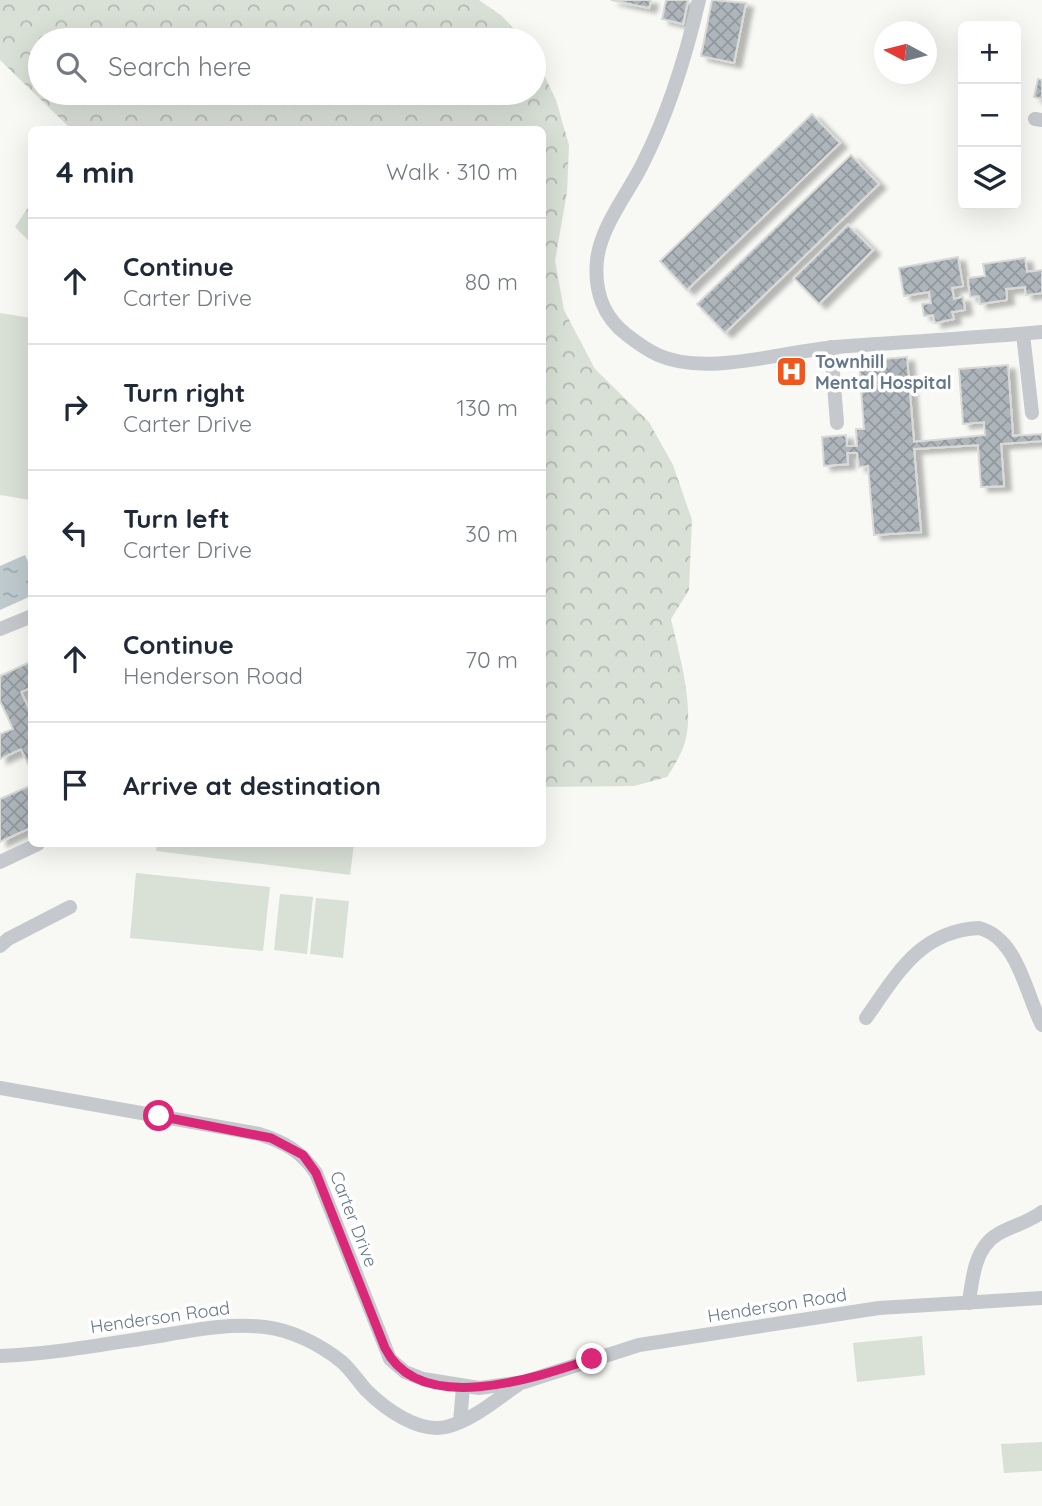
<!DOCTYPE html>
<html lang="en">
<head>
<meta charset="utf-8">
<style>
	:root { --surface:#fff; --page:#f6f6f7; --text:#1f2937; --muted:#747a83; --line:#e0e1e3 }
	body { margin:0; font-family:Quicksand,sans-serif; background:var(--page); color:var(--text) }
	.controls { position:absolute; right:21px; top:21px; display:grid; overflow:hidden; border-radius:10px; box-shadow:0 7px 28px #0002 }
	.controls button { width:63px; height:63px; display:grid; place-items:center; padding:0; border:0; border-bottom:2px solid var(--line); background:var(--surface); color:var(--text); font:35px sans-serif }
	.compass { position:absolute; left:874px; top:21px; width:63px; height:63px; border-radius:50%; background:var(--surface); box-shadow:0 7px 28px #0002; rotate:277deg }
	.stop { position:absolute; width:21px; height:21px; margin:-16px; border:5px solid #db2777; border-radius:50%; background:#fff }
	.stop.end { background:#db2777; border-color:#fff; box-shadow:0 2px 7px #0008 }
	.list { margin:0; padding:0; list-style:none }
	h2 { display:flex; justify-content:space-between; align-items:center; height:91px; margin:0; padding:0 28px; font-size:30px }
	h2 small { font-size:23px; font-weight:400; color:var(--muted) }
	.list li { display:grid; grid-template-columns:46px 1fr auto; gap:21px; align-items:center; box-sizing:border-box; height:126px; padding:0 28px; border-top:2px solid var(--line) }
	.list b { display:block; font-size:26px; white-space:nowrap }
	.list p { margin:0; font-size:23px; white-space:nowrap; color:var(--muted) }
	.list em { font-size:23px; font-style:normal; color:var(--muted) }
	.icon { flex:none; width:38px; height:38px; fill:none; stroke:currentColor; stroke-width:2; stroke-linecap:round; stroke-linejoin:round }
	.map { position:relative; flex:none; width:1042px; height:1506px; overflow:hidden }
	.search { position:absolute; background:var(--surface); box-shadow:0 7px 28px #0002; left:28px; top:28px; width:518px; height:77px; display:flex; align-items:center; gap:18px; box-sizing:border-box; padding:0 24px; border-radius:38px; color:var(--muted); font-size:26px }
	.panel { position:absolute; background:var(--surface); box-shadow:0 7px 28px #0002; left:28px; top:126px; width:518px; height:721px; border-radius:10px }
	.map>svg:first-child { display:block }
</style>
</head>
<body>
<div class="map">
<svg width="1042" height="1506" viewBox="0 0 1042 1506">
	<defs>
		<pattern id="forest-crowns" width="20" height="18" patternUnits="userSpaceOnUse" patternTransform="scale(1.75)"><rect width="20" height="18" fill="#d9e0d6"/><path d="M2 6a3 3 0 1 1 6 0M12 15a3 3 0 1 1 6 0" fill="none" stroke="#b4bab3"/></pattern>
		<pattern id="water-ripples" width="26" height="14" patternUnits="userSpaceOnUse" patternTransform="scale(1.75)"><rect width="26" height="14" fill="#bfcacf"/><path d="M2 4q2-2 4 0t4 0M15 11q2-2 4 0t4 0" fill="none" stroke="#9fa9ae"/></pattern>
		<pattern id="building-cross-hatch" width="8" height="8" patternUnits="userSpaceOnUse" patternTransform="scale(1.75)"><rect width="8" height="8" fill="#aeb6bc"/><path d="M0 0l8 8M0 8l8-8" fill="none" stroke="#91999f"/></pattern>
		<filter id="shadow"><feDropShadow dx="7" dy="4.5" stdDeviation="2" flood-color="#0004"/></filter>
	</defs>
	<rect width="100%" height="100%" fill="#f8f8f5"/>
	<g fill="url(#forest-crowns)">
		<path d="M0,0H479L502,16L524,40H40V93H534V54L556,100L569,145L567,192L555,261L564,310L595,369L649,422L673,465L692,520L689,590L671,619C679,654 697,713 683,748C679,758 673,768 667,777L634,786L543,787L542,130L71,129L0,60Z"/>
		<path d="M31,203V243L15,227Z"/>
	</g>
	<g fill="#d9e0d6">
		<path d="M0,313L31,318L30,500L0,495Z"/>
		<path d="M157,844H354L350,875L156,851Z"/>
		<path d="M136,873L270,887L263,951L130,938Z"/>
		<path d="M280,894L313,897L307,954L274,950Z"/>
		<path d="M316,898L349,901L343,958L310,954Z"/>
		<path d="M922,1336L925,1375L857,1382L853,1343Z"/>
		<path d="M1042,1442V1471L1004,1473L1001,1444Z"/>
	</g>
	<path fill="url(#water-ripples)" d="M25,555L31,569V596L0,610V566Z"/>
	<g fill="url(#building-cross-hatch)" stroke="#d9dad7" stroke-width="2" filter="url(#shadow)">
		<path d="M611,0H651L649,8Z"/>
		<path d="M666,0H688L683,24L662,19Z"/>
		<path d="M712,0L746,3L734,63L701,56Z"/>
		<path d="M1038,79L1042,80V99L1034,97Z"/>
		<path d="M812,114L840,143L687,290L660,261Z"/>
		<path d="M851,155L879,184L725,333L697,304Z"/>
		<path d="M848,225L873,250L819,304L794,278Z"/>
		<path d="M958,257L963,286L952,288L954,299L963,297L965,310L952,312L954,319L935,323L933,315L924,316L922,304L931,303L929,292L904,296L899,268Z"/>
		<path d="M1025,258L1027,272L1042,270V293L1026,295L1025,287L1006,289L1007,300L980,304L979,296L970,297L968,278L985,276L983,264Z"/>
		<path d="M907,357L914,442L985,435L984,422L963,424L959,369L1008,365L1013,436L1042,434V441L1001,444L1004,486L981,487L978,445L914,449L921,532L874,535L868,466L859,467L857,453H847L848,464L824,466L822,437L846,435L847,446H857L856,429H864L859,361Z"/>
		<path d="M32,661V687L21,692L32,715V772L21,749L0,759V734L13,729L0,701V676Z"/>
		<path d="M32,785V827L0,842V799Z"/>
	</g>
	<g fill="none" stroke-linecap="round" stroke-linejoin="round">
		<g stroke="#c5c9cd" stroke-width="14">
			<path d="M699,0C686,56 668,114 642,165C627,195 601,226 597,260C594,290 603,317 627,335C636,342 647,350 658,355C706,377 785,351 836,347C905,342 974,338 1042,332"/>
			<path d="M1035,119L1042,120"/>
			<path d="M1023,334L1032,413"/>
			<path d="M831,347L837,423"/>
			<path d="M0,629L32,616"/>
			<path d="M0,862L38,844"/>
			<path d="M0,946L8,939L70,907"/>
			<path d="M866,1018C897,974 920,931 979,928C1018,938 1026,995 1042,1025"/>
			<path d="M0,1088L259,1134C284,1142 301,1151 316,1173L390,1359L405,1372L423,1379L479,1388L524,1382L639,1345L879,1308L1042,1298"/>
			<path d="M969,1303C972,1279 975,1247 998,1234C1012,1226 1029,1222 1042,1212"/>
			<path d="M0,1356C53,1354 106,1344 159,1336C194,1330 229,1323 265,1327C292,1330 321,1345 342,1362C351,1370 358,1381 366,1390C385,1409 418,1433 446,1427C472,1421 497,1399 519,1384"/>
			<path d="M460,1422L463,1387"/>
		</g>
	</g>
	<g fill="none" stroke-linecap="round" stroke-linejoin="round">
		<path stroke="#db2777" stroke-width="9" d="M159,1116L271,1138L303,1155L316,1173L385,1348C420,1418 538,1377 592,1359"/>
	</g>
	<defs>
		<symbol id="hospital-square" viewBox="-11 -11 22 22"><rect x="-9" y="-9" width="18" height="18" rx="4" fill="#ee581f" stroke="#fff"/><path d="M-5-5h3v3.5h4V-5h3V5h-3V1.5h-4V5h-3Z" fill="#fff"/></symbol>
	</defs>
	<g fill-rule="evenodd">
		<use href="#hospital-square" x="774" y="354" width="35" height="35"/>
	</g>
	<g text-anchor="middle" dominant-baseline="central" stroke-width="7" stroke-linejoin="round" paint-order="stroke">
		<g font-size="18" font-weight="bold" fill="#657788" stroke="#fff" text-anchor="start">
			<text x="815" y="361">Townhill<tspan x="815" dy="21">Mental Hospital</tspan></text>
		</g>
		<g font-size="18" fill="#657788" stroke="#fff">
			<text transform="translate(354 1219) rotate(69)">Carter Drive</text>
			<text transform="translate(777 1305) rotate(-9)">Henderson Road</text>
			<text transform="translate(160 1317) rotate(-8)">Henderson Road</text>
		</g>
	</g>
</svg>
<div class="controls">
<button>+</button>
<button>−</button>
<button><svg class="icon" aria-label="layers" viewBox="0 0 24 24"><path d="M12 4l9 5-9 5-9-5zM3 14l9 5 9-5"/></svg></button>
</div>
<svg class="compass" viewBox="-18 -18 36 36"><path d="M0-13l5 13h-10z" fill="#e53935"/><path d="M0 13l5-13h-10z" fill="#747a83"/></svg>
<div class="stop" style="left:159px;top:1116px"></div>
<div class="stop end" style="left:592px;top:1359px"></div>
<div class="search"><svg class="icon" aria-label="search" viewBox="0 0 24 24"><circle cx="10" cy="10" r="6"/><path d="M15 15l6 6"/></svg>Search here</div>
<section class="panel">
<h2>4 min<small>Walk · 310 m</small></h2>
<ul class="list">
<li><svg class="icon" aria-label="ahead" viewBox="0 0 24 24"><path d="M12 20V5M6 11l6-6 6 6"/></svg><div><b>Continue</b><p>Carter Drive</p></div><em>80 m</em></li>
<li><svg class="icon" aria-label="right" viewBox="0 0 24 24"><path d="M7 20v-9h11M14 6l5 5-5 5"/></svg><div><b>Turn right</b><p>Carter Drive</p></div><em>130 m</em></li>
<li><svg class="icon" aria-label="left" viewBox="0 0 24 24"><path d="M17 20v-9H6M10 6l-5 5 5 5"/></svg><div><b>Turn left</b><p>Carter Drive</p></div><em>30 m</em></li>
<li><svg class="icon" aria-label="ahead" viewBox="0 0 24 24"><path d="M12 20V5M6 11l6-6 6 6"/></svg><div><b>Continue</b><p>Henderson Road</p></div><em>70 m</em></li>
<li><svg class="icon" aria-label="arrive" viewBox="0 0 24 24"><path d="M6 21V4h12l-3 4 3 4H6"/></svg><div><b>Arrive at destination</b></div></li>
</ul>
</section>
</div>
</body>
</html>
